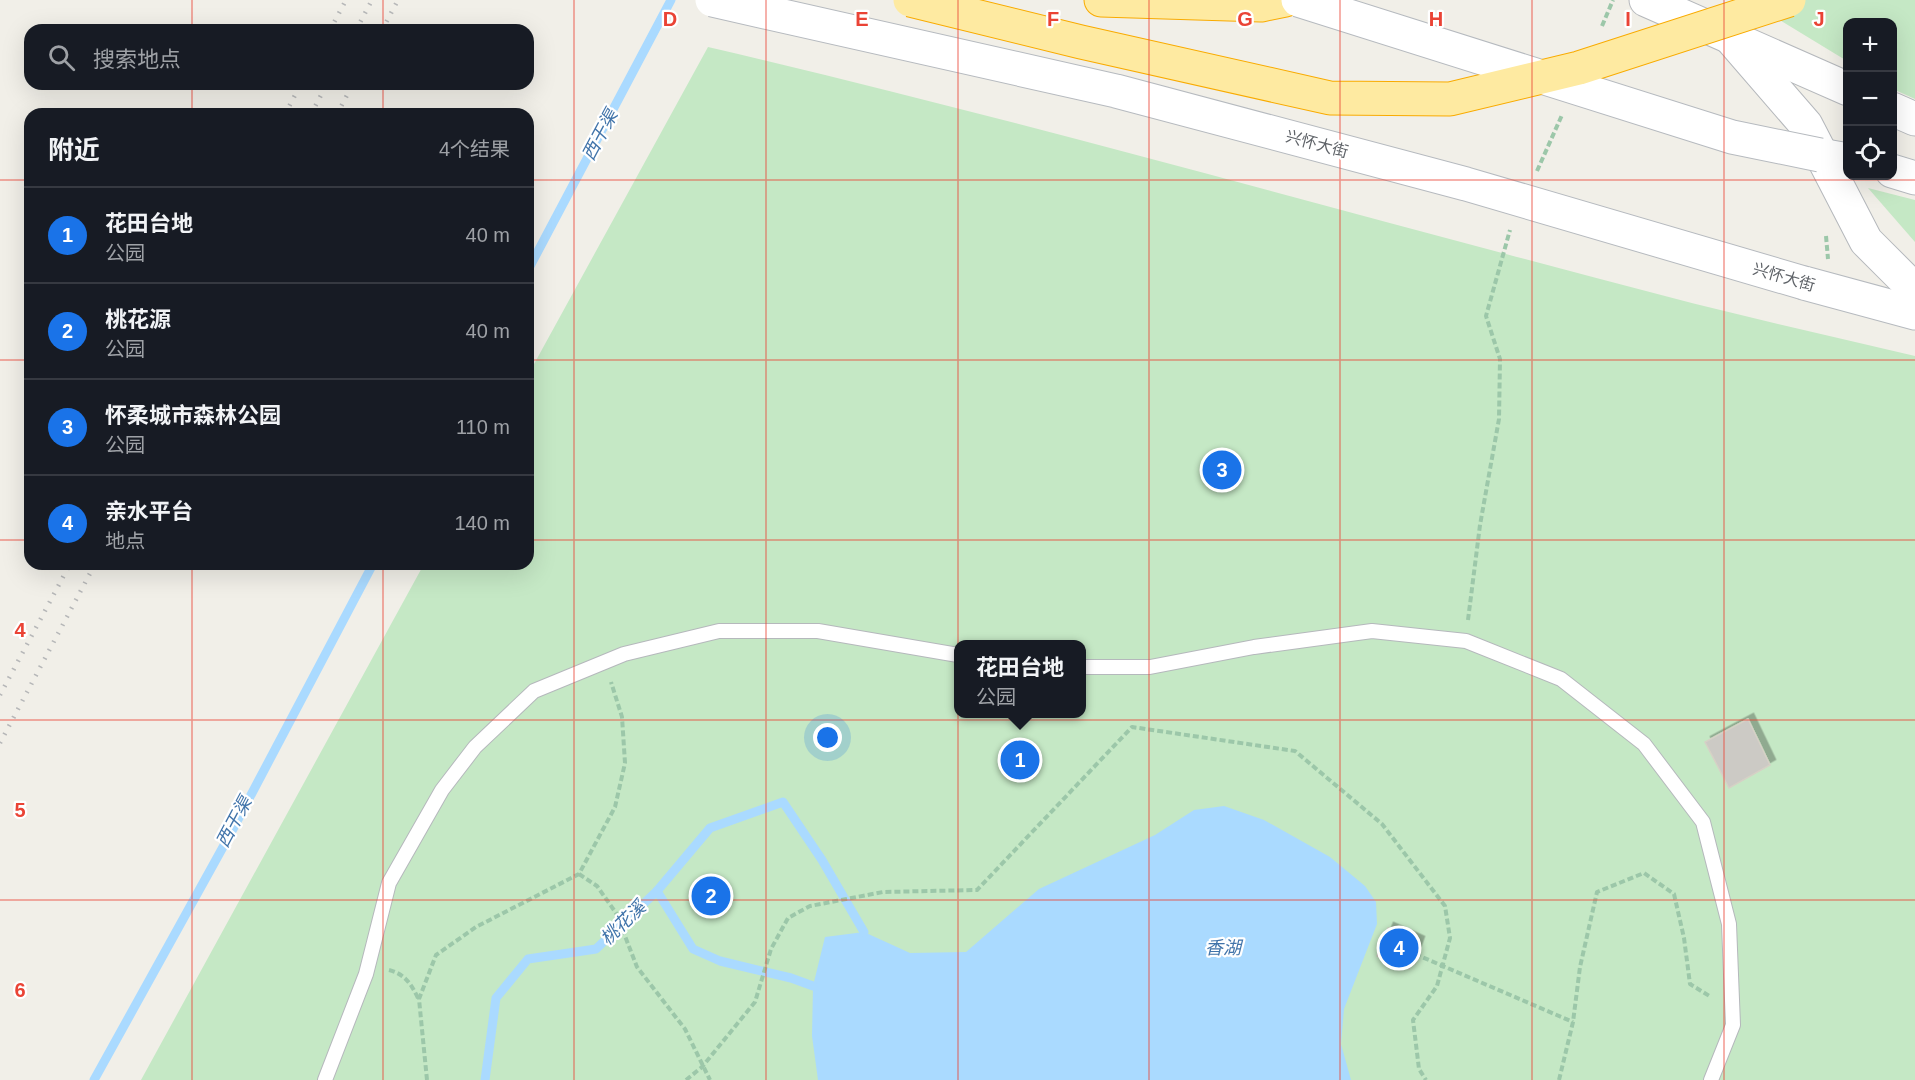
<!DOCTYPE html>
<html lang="zh">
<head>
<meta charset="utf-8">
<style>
	:root { --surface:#171b24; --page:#20242c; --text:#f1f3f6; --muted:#9ea1a6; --line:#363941; --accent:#1a73e8 }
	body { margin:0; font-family:Helvetica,"Noto Sans SC",sans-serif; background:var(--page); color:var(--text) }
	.controls { position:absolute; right:18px; top:18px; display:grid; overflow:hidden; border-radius:12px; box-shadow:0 6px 24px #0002 }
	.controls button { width:54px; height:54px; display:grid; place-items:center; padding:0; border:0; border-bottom:2px solid var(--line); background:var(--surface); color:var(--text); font:30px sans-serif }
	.you { position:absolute; left:828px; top:738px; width:21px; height:21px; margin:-15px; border:4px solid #fff; border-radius:50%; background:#1a73e8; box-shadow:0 0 0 9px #1a73e833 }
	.badge { display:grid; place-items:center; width:39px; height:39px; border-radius:50%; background:var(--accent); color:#fff; font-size:20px; font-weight:700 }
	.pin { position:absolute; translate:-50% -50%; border:3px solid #fff; box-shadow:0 2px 6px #0006 }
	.popup { position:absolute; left:954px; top:640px; width:132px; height:78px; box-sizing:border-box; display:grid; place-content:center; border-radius:12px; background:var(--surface); filter:drop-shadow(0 2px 4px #0005); font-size:20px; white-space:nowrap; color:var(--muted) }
	.popup b { font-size:22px; color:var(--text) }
	.popup::after { content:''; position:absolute; left:50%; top:100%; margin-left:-12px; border:12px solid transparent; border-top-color:var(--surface) }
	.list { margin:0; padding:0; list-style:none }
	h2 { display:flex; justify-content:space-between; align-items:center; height:78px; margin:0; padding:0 24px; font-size:26px }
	h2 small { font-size:20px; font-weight:400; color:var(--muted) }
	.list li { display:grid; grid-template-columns:39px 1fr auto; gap:18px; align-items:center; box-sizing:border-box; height:96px; padding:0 24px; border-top:2px solid var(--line) }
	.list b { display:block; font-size:22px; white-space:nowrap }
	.list p { margin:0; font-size:20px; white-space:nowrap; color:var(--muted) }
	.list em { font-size:20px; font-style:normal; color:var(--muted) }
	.icon { flex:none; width:33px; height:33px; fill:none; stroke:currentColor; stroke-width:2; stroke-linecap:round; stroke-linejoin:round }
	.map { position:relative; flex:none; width:1915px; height:1080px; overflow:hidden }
	.search { position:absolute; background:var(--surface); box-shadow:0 6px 24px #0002; left:24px; top:24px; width:510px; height:66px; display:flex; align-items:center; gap:15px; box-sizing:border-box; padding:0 21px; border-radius:18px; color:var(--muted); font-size:22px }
	.panel { position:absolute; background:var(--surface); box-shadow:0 6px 24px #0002; left:24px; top:108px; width:510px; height:462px; border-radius:18px }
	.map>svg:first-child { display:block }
</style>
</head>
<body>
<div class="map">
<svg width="1915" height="1080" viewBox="0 0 1915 1080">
	<defs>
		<filter id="shadow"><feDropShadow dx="5.5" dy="-5.5" stdDeviation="0" flood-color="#0004"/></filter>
	</defs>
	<rect width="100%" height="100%" fill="#f1efe8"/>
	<g fill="#c5e8c5" fill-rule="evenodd">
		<path d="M1747,0H1915V99L1893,89L1892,22H1848L1847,61Z"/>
		<path d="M708,47C1029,122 1346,213 1665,296C1748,318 1832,336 1915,356V1080H141L424,564H528V375ZM958,644H1082V714H958Z"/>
		<path d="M1868,188L1915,200V242Z"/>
	</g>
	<path fill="#aadaff" d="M1224,806L1264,820L1330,857L1365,886L1376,902L1377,924L1344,1009L1341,1044L1351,1080H818L812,1036L813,986L825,937L864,932L910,953L966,952L1039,889L1155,835L1194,810Z"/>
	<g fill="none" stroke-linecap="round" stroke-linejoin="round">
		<g stroke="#aadaff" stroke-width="9">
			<path d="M528,270L671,0"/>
			<path d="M657,891L710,828L783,802L822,860L864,932"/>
			<path d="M94,1080L233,829L373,564"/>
			<path d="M485,1080L496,998L528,959L596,949L657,891L693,949L720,961L791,978L813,986"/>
		</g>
	</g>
	<g fill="#cccac5" stroke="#d6d1c6" stroke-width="1.5" filter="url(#shadow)">
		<path d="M1748,719L1770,765L1729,788L1705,742Z"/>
		<path d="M1388,928L1419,942L1409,969L1377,956Z"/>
	</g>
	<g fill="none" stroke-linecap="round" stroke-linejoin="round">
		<defs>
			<g id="service">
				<path d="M1082,667H1150L1254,647L1372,631L1466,641L1561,679L1644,744L1703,822L1729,924L1733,1025L1711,1080"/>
				<path d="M325,1080L366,974L389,883L442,790L475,747L534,691L624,654L719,631H818L958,655"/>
			</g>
			<g id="tertiary">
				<path d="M1646,0L1848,89"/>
				<path d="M1729,36L1806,125L1866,241L1915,290"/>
				<path d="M1892,109L1915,119"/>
			</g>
			<g id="secondary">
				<path d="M1820,155L1848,160"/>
				<path d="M1892,171L1915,178"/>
				<path d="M1804,283L1915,313"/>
			</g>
			<path id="trunk" d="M1101,0L1261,5L1285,0"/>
		</defs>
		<use href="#service" stroke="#b5b8bc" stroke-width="16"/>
		<use href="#tertiary" stroke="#b5b8bc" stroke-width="35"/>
		<use href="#secondary" stroke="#b6babf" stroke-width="35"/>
		<use href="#trunk" stroke="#f9ab00" stroke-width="35"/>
		<g stroke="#9cc7a9" stroke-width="4" stroke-dasharray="6 3" stroke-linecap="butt">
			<path d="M1602,26L1613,0"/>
			<path d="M1537,171L1562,115"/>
			<path d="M1826,236L1828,259"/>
			<path d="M1468,620L1480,525L1499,419L1500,359L1486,316L1510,230"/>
			<path d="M579,874L597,886L616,913L637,967L685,1029L710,1080"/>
			<path d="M1415,954L1573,1022"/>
			<path d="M389,970C405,974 411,984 418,998"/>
			<path d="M427,1080L419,999L436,955L476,927L579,874L615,807L625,763L622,717L611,682"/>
			<path d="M686,1080L702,1067L755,1002L771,949L788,918L810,906L883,892L977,890L1132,727L1295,751L1382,824L1445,906L1450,938L1437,986L1413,1020L1419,1069L1426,1080"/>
			<path d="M1559,1080L1573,1022L1580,967L1597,892L1644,873L1674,894L1684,938L1690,984L1711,997"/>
		</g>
		<use href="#service" stroke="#fff" stroke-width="14"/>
		<use href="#tertiary" stroke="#fff" stroke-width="33"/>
		<use href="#secondary" stroke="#fff" stroke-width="33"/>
		<use href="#trunk" stroke="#feeaa1" stroke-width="33"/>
		<g stroke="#b6b7b8" stroke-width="4.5" stroke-dasharray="1.5 8" stroke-linecap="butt">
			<path d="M330,30L346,0"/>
			<path d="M356,30L372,0"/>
			<path d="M382,30L398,0"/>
			<path d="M285,114L301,84"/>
			<path d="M311,114L327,84"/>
			<path d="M337,114L353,84"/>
			<path d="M0,695L70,564"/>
			<path d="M0,743L95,564"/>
		</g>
		<defs>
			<g id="secondary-bridge">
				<path d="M712,0L1116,91L1466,184L1804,283"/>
				<path d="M1298,0L1732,137L1820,155"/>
			</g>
			<path id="trunk-bridge" d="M910,0L1081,42L1330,98L1450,99L1579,68L1789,0"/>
		</defs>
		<use href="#secondary-bridge" stroke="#b6babf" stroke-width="35" stroke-linecap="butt"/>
		<use href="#trunk-bridge" stroke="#f9ab00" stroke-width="35" stroke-linecap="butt"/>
		<use href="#secondary-bridge" stroke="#fff" stroke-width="33"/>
		<use href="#trunk-bridge" stroke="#feeaa1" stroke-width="33"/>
	</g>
	<path fill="none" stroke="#ea4335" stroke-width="1.5" stroke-opacity="0.55" d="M192,0V30M383,0V30M574,0V1080M766,0V1080M958,0V1080M1149,0V1080M1340,0V1080M1532,0V1080M1724,0V1080M192,84V114M383,84V114M0,180H30M528,180H1915M0,360H30M528,360H1915M0,540H30M528,540H1915M192,564V1080M383,564V1080M0,720H1915M0,900H1915"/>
	<g text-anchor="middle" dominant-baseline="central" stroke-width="4.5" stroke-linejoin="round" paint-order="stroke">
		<g font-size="16" fill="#5f6368" stroke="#fff">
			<text transform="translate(1317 144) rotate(15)">兴怀大街</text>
			<text transform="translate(1784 277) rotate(16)">兴怀大街</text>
		</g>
		<g font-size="18" font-style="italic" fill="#4174aa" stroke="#fff">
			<text transform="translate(600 135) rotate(-62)">西干渠</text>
			<text transform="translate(234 822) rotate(-62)">西干渠</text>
			<text transform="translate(623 923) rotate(-44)">桃花溪</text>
			<text x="1223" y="948">香湖</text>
		</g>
	</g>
	<g font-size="20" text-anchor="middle" font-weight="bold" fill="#ea4335" stroke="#fff" stroke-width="4.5" stroke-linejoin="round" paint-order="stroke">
		<text x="670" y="26">D</text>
		<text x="862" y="26">E</text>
		<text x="1053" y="26">F</text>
		<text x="1245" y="26">G</text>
		<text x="1436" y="26">H</text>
		<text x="1628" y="26">I</text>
		<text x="1819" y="26">J</text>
		<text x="20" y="637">4</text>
		<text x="20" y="817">5</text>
		<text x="20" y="997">6</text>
	</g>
</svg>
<div class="controls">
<button>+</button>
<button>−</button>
<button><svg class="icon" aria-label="locate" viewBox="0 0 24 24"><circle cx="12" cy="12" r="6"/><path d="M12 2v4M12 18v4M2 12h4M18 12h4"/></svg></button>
</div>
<div class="you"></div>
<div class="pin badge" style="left:1020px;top:760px">1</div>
<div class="popup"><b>花田台地</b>公园</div>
<div class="pin badge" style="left:711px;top:896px">2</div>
<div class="pin badge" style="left:1222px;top:470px">3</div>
<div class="pin badge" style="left:1399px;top:948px">4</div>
<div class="search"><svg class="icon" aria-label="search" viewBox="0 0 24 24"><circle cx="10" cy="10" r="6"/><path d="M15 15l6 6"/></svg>搜索地点</div>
<section class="panel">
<h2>附近<small>4个结果</small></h2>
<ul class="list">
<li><span class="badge">1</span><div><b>花田台地</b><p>公园</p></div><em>40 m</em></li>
<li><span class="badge">2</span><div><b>桃花源</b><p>公园</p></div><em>40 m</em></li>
<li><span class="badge">3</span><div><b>怀柔城市森林公园</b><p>公园</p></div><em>110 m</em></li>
<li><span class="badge">4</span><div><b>亲水平台</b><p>地点</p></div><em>140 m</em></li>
</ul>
</section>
</div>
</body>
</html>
